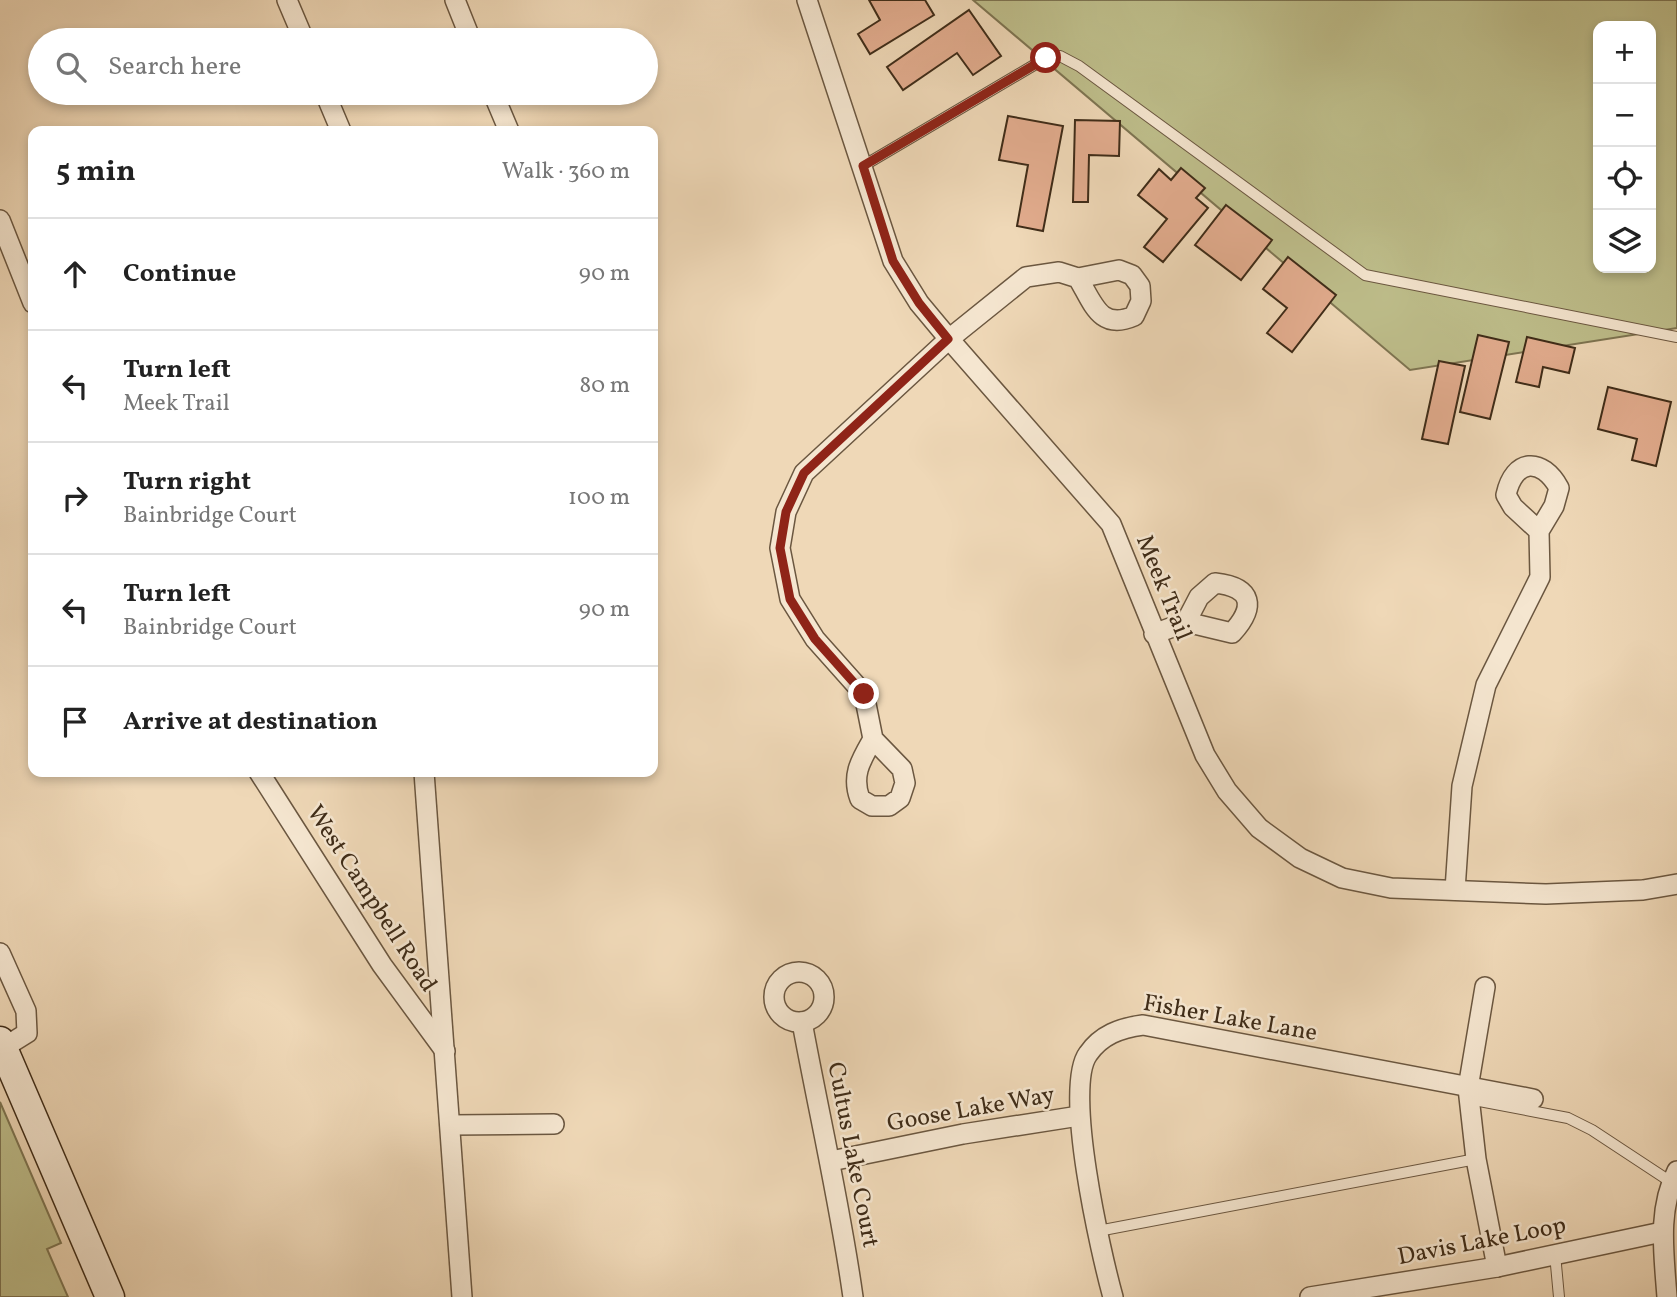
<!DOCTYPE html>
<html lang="en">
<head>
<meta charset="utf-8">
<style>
	:root { --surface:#fff; --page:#f6f6f6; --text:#222; --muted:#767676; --line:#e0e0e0 }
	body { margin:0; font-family:Vollkorn,serif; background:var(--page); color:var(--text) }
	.controls { position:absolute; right:21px; top:21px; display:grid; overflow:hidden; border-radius:14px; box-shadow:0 4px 10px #0003 }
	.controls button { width:63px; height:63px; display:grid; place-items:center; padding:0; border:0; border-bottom:2px solid var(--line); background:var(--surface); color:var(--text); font:35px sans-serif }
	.stop { position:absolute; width:21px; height:21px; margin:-16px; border:5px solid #8f2418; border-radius:50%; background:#fff }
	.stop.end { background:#8f2418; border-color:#fff; box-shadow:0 2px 7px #0008 }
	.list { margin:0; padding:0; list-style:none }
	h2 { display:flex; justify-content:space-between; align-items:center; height:91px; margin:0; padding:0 28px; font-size:30px }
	h2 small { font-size:23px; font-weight:400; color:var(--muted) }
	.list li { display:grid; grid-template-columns:46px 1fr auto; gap:21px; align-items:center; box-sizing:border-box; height:112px; padding:0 28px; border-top:2px solid var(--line) }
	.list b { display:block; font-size:26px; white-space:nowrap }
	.list p { margin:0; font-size:23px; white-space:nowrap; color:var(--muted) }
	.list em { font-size:23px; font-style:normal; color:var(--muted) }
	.icon { flex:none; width:38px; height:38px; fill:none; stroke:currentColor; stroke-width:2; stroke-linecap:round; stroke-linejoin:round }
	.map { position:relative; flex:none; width:1677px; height:1297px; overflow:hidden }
	.search { position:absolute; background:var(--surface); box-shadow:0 4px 10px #0003; left:28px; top:28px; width:630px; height:77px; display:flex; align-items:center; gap:18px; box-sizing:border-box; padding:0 24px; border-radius:38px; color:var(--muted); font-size:26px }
	.panel { position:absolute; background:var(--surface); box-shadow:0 4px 10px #0003; left:28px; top:126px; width:630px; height:651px; border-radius:14px }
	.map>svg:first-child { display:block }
</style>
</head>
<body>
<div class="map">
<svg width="1677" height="1297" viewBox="0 0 1677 1297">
	<rect width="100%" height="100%" fill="#efd8b7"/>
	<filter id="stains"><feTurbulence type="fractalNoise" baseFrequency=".00286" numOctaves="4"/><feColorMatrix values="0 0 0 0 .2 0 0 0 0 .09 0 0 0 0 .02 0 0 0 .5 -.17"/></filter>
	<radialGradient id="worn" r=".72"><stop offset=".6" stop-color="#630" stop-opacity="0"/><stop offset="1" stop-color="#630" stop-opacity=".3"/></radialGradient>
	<g fill="#bebe8b" stroke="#7e7552" stroke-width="2" fill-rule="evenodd">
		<path d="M973,0H1677V328L1410,370ZM1598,26H1651V268H1598Z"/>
		<path d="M0,1102L61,1243L47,1249L68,1297H0Z"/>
	</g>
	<g fill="#e2ac8e" stroke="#3f2c18" stroke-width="2">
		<path d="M869,0H925L934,15L870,54L858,34L880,20Z"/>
		<path d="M969,10L1001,56L973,75L957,53L903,90L887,67Z"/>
		<path d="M1008,116L1063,126L1043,231L1017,226L1028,165L999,160Z"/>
		<path d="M1075,120L1120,121L1119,156L1089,155L1088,202H1073Z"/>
		<path d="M1181,168L1205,188L1196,198L1208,208L1163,262L1144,247L1167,219L1138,195L1159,169L1171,180Z"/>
		<path d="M1226,205L1272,240L1241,280L1195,245Z"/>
		<path d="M1288,257L1336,295L1292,352L1267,333L1287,308L1263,289Z"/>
		<path d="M1478,335L1509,342L1490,419L1460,412Z"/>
		<path d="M1527,337L1575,348L1569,373L1543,367L1539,387L1516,382Z"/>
		<path d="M1439,361L1465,366L1448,444L1422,439Z"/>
		<path d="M1608,387L1671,402L1656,466L1632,460L1637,439L1598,429Z"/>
	</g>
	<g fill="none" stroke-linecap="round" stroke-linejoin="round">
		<defs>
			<g id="service">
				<path d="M863,166L1046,58L1060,56L1079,66L1365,275L1677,337"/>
				<path d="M1469,1099L1568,1118L1592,1130L1671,1182"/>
				<path d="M1098,1231L1476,1159"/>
				<path d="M1555,1254L1559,1297"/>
			</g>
			<g id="minor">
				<path d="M287,0L304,40"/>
				<path d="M455,0L471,40"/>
				<path d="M807,0L893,261L919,303L949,339L1111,524L1205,755L1227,791L1259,828L1300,858L1342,878L1391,888L1546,894L1643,890L1677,884"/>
				<path d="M325,93L341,131"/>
				<path d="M493,93L509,131"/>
				<path d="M0,220L33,303"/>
				<path d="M1154,634L1186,622L1232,633C1256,607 1253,587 1215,583L1199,597L1186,622"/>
				<path d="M873,739C861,760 851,775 860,799L872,806H889L900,798L905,783L902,769L873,739L864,694L815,639L790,599L780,548L786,512L804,473L949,339L1026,277L1059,272L1078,278L1119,270L1132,275L1140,286L1141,301L1134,316C1100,331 1093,303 1078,278"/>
				<path d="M259,772L382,965L445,1051"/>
				<path d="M424,772L462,1297"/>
				<path d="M1455,890L1462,786L1486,685L1540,577L1539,531L1554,506L1559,488C1542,457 1514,458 1506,495L1513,507L1539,531"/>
				<path d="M0,953L26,1011L27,1033L3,1048"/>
				<circle cx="799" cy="997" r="25"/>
				<path d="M1485,987L1468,1088L1476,1159L1497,1267"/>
				<path d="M802,1022C819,1114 840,1204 853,1297"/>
				<path d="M452,1125L554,1124"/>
				<path d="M831,1161L963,1134L1079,1116"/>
				<path d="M1113,1297C1101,1254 1063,1088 1088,1054C1101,1035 1120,1028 1143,1025L1533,1099"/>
				<path d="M1310,1297L1497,1267L1662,1232"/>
				<path d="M1667,1297C1664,1254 1657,1210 1677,1171"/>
			</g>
			<path id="secondary" d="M0,1041L110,1297"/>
		</defs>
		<use href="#service" stroke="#6b5740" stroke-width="12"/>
		<use href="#minor" stroke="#6b5740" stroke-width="22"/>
		<use href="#secondary" stroke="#3f2c18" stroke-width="31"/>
		<use href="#service" stroke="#f5e6d0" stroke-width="10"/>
		<use href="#minor" stroke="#f5e6d0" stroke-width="19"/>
		<use href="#secondary" stroke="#f5e6d0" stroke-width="28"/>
	</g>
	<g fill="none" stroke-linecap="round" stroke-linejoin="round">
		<path stroke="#8f2418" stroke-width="9" d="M864,694L815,639L790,599L780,548L786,512L804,473L948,339L919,303L893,261L863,166L1046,58"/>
	</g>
	<g text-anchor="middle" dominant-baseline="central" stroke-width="5" stroke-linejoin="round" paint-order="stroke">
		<g font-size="24" fill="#3f2c18" stroke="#f5e6d0">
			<text transform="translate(1163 588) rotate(68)">Meek Trail</text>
			<text transform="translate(371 899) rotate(57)">West Campbell Road</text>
			<text transform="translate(1230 1019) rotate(10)">Fisher Lake Lane</text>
			<text transform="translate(971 1110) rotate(-10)">Goose Lake Way</text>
			<text transform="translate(852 1155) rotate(79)">Cultus Lake Court</text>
			<text transform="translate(1482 1242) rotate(-11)">Davis Lake Loop</text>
		</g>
	</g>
	<rect width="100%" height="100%" filter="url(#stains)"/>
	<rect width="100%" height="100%" fill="url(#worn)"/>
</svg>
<div class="controls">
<button>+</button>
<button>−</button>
<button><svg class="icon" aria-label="locate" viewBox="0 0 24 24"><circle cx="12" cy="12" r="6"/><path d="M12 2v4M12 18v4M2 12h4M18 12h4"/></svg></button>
<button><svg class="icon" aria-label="layers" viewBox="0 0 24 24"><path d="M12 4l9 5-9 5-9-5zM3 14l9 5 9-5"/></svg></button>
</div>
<div class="stop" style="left:1046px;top:58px"></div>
<div class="stop end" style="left:864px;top:694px"></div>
<div class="search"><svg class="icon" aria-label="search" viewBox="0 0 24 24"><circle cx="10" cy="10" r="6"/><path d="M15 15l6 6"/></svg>Search here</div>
<section class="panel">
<h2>5 min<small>Walk · 360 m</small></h2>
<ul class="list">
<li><svg class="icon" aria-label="ahead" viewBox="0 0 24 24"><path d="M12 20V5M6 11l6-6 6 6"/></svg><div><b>Continue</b></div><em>90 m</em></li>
<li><svg class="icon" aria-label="left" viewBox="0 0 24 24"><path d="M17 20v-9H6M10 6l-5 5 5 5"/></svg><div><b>Turn left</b><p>Meek Trail</p></div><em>80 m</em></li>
<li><svg class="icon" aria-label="right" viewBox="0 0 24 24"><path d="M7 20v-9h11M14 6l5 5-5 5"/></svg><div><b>Turn right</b><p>Bainbridge Court</p></div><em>100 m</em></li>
<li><svg class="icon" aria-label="left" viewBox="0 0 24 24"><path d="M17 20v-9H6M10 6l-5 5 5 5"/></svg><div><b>Turn left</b><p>Bainbridge Court</p></div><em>90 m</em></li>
<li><svg class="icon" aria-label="arrive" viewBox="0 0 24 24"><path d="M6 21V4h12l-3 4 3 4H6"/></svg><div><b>Arrive at destination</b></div></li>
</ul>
</section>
</div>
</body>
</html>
